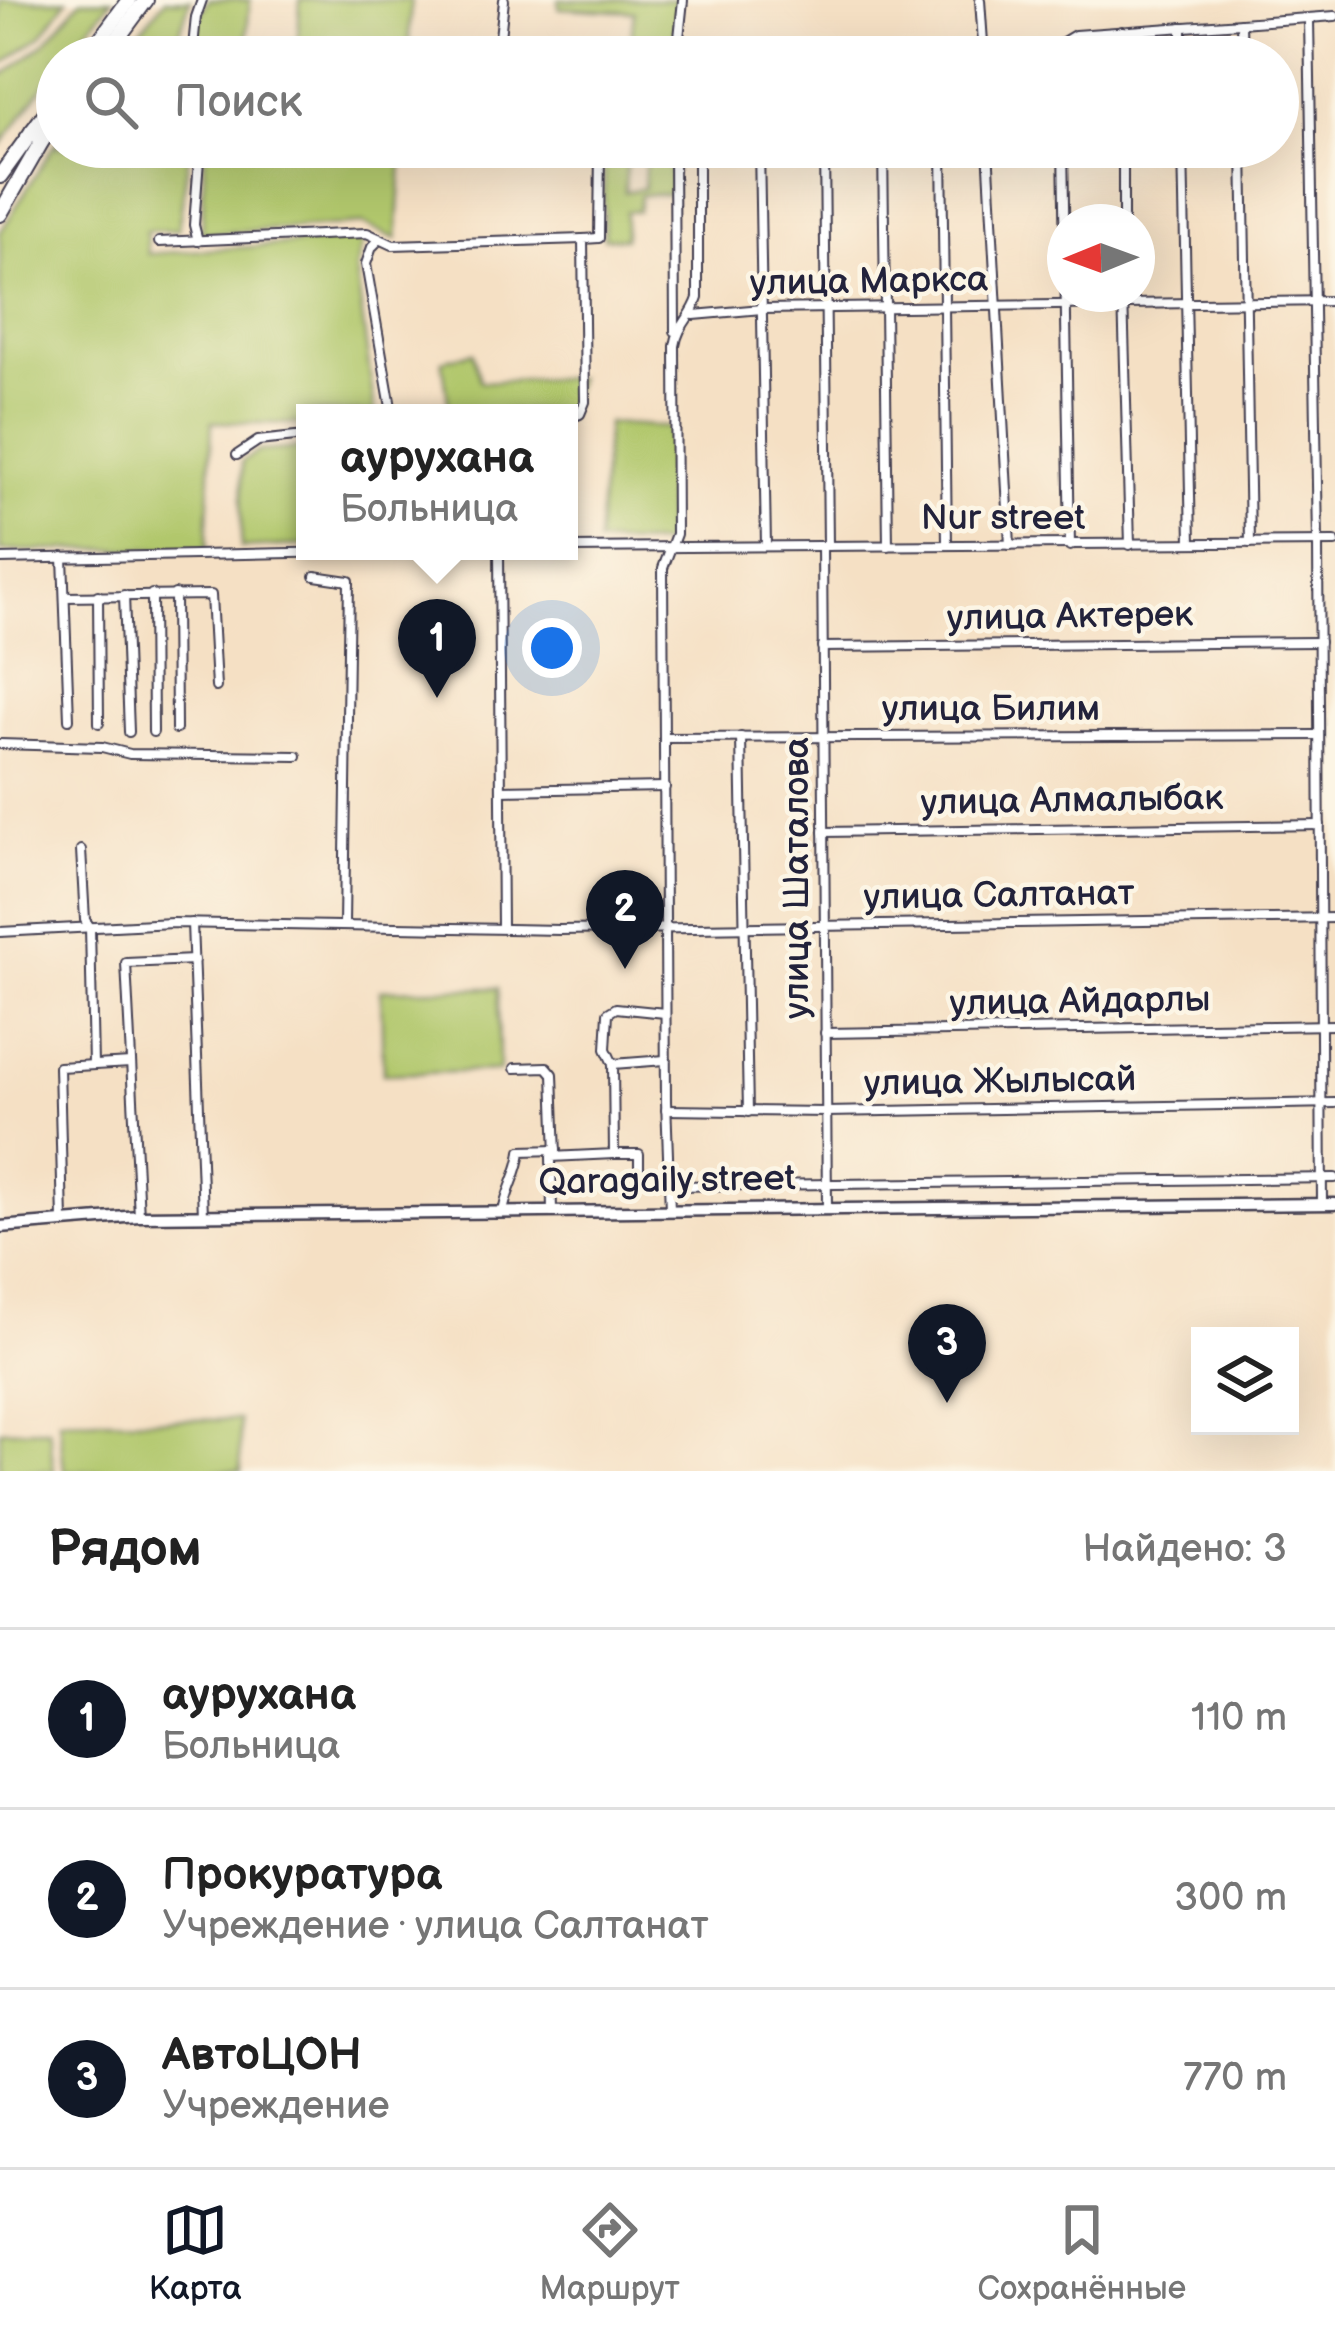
<!DOCTYPE html>
<html lang="ru">
<head>
<meta charset="utf-8">
<style>
	:root { --surface:#fff; --page:#f2f2f2; --text:#222; --muted:#767676; --line:#e0e0e0; --accent:#111827 }
	body { margin:0; font-family:"Balsamiq Sans",sans-serif; background:var(--page); color:var(--text) }
	.controls { position:absolute; right:36px; bottom:36px; display:grid; overflow:hidden; border-radius:0px; box-shadow:0 12px 48px #0002 }
	.controls button { width:108px; height:108px; display:grid; place-items:center; padding:0; border:0; border-bottom:3px solid var(--line); background:var(--surface); color:var(--text); font:60px sans-serif }
	.compass { position:absolute; left:1047px; top:204px; width:108px; height:108px; border-radius:50%; background:var(--surface); box-shadow:0 12px 48px #0002; rotate:269deg }
	.you { position:absolute; left:552px; top:648px; width:42px; height:42px; margin:-30px; border:9px solid #fff; border-radius:50%; background:#1a73e8; box-shadow:0 0 0 18px #1a73e833 }
	.badge { display:grid; place-items:center; width:78px; height:78px; border-radius:50%; background:var(--accent); color:#fff; font-size:39px; font-weight:700 }
	.pin { position:absolute; translate:-50% -99px; filter:drop-shadow(0 3px 6px #0008) }
	.pin::after { content:''; position:absolute; top:63px; width:42px; height:36px; background:inherit; clip-path:polygon(0 0,100% 0,50% 100%) }
	.popup { position:absolute; left:296px; top:404px; width:282px; height:156px; box-sizing:border-box; display:grid; place-content:center; border-radius:0px; background:var(--surface); filter:drop-shadow(0 3px 9px #0005); font-size:39px; white-space:nowrap; color:var(--muted) }
	.popup b { font-size:45px; color:var(--text) }
	.popup::after { content:''; position:absolute; left:50%; top:100%; margin-left:-24px; border:24px solid transparent; border-top-color:var(--surface) }
	.list { margin:0; padding:0; list-style:none }
	h2 { display:flex; justify-content:space-between; align-items:center; height:156px; margin:0; padding:0 48px; font-size:51px }
	h2 small { font-size:39px; font-weight:400; color:var(--muted) }
	.list li { display:grid; grid-template-columns:78px 1fr auto; gap:36px; align-items:center; box-sizing:border-box; height:180px; padding:0 48px; border-top:3px solid var(--line) }
	.list b { display:block; font-size:45px; white-space:nowrap }
	.list p { margin:0; font-size:39px; white-space:nowrap; color:var(--muted) }
	.list em { font-size:39px; font-style:normal; color:var(--muted) }
	.icon { flex:none; width:66px; height:66px; fill:none; stroke:currentColor; stroke-width:2; stroke-linecap:round; stroke-linejoin:round }
	.map { position:relative; flex:none; width:1335px; height:1471px; overflow:hidden }
	.search { position:absolute; background:var(--surface); box-shadow:0 12px 48px #0002; left:36px; right:36px; top:36px; height:132px; display:flex; align-items:center; gap:30px; box-sizing:border-box; padding:0 42px; border-radius:66px; color:var(--muted); font-size:45px }
	.sheet { height:696px; background:var(--surface) }
	nav { display:flex; justify-content:space-around; align-items:center; box-sizing:border-box; height:168px; border-top:3px solid var(--line); background:var(--surface); font-size:33px; color:var(--muted) }
	nav a { display:grid; justify-items:center; gap:6px }
	nav .on { color:var(--accent) }
	.map>svg:first-child { display:block }
</style>
</head>
<body>
<div class="map">
<svg width="1335" height="1471" viewBox="0 0 1335 1471">
	<rect width="100%" height="100%" fill="#fcf5e5"/>
	<filter id="ink" filterUnits="userSpaceOnUse"><feTurbulence type="fractalNoise" baseFrequency=".00833" numOctaves="2"/><feDisplacementMap in="SourceGraphic" scale="24" xChannelSelector="R" yChannelSelector="G"/><feConvolveMatrix kernelMatrix="1 2 1 2 8 2 1 2 1" color-interpolation-filters="sRGB"/></filter>
	<filter id="wash" filterUnits="userSpaceOnUse"><feTurbulence type="fractalNoise" baseFrequency=".004" numOctaves="4" result="noise"/><feDisplacementMap in="SourceGraphic" scale="48" xChannelSelector="R" yChannelSelector="G"/><feGaussianBlur stdDeviation="2.7" result="paint"/><feColorMatrix in="noise" values="0 0 0 0 0 0 0 0 0 0 0 0 0 0 0 0 0 1.4 0 .05"/><feComposite in="paint" operator="in"/></filter>
	<g filter="url(#wash)">
		<rect width="100%" height="100%" fill="#f5e0c4"/>
		<g fill="#b1c76c" stroke="#6a7454" stroke-width="3">
			<path d="M0,0H67L41,36L0,66Z"/>
			<path d="M81,0H112L65,57H57V68L0,146V78L45,43Z"/>
			<path d="M165,0H190L178,38L183,57H119Z"/>
			<path d="M208,0H250L245,57H197L198,19Z"/>
			<path d="M300,0H411L408,57H297Z"/>
			<path d="M559,0H678L672,57H629L634,12L559,8Z"/>
			<path d="M57,140V147H190L178,230L146,231L148,254L363,239L356,269L375,413H305V424L212,422L207,548L0,551V233Z"/>
			<path d="M205,147H403L397,239L363,224L202,234Z"/>
			<path d="M604,147H627L625,192L644,188L646,147H669L670,194L640,195L638,211L625,212V238H604Z"/>
			<path d="M473,352L480,382L577,378L570,410L450,413L442,360Z"/>
			<path d="M607,423L669,427L666,544L597,543Z"/>
			<path d="M305,448V545L241,548L242,461L259,451Z"/>
			<path d="M498,988L499,1071L383,1074L381,990Z"/>
			<path d="M59,1419L239,1420L241,1471H64Z"/>
			<path d="M49,1429L54,1471H0V1430Z"/>
		</g>
	</g>
	<g filter="url(#ink)">
		<g fill="none" stroke-linecap="round" stroke-linejoin="round">
			<defs>
				<g id="street">
					<path d="M980,0L984,57"/>
					<path d="M1309,19L1318,542L1322,1204"/>
					<path d="M1241,23L1242,57"/>
					<path d="M1182,27V57"/>
					<path d="M1122,31V57"/>
					<path d="M192,57L196,17L202,0"/>
					<path d="M498,57L504,0"/>
					<path d="M677,57L683,0"/>
					<path d="M1038,57L1075,35L1335,16"/>
					<path d="M674,147L675,331"/>
					<path d="M759,147L766,546"/>
					<path d="M824,147L828,546"/>
					<path d="M883,147L888,546"/>
					<path d="M942,147L947,545"/>
					<path d="M988,147L1010,545"/>
					<path d="M1063,147L1070,546"/>
					<path d="M1123,147V222"/>
					<path d="M1183,147L1191,543"/>
					<path d="M1243,147L1250,543"/>
					<path d="M380,239L372,247L366,264L392,413"/>
					<path d="M198,241L194,225L200,147"/>
					<path d="M159,242L367,233L393,245L583,239"/>
					<path d="M1123,294L1130,545"/>
					<path d="M694,315L762,309L1335,301"/>
					<path d="M569,418L580,414L585,402L583,239L599,238L600,147"/>
					<path d="M237,455L258,441L305,436"/>
					<path d="M822,546L827,1209"/>
					<path d="M569,548L1335,542"/>
					<path d="M499,551L502,928"/>
					<path d="M63,557L69,719"/>
					<path d="M0,559L392,551"/>
					<path d="M315,576L349,581L344,924"/>
					<path d="M152,594L153,732"/>
					<path d="M175,594L176,729"/>
					<path d="M98,595L99,723"/>
					<path d="M124,595L129,732"/>
					<path d="M65,597L211,595L216,687"/>
					<path d="M822,647L1319,642"/>
					<path d="M741,737L748,1112"/>
					<path d="M664,738L1319,735"/>
					<path d="M0,744L102,747L130,754L297,756"/>
					<path d="M501,790L665,787"/>
					<path d="M824,832L1320,825"/>
					<path d="M81,850L85,920L90,927L93,1065"/>
					<path d="M192,923L203,1215"/>
					<path d="M0,932L172,923L560,930L1335,918"/>
					<path d="M825,1033L1335,1025"/>
					<path d="M613,1064L606,1049L608,1013L616,1008L665,1013"/>
					<path d="M515,1068L547,1067L553,1074L556,1156"/>
					<path d="M666,1110L826,1112L1335,1103"/>
					<path d="M614,1154H639V1170"/>
					<path d="M669,1186L1335,1178"/>
					<path d="M670,1210L666,1101L663,568L676,534L675,346C678,325 692,317 698,298V147"/>
					<path d="M503,1213C506,1190 519,1174 521,1151L556,1150"/>
					<path d="M552,1213L551,1157L614,1154L613,1064L665,1060"/>
					<path d="M139,1216L126,963L194,960"/>
					<path d="M63,1221L59,1067L131,1063"/>
				</g>
				<path id="secondary" d="M0,1227L139,1216L1335,1204"/>
				<g id="highway">
					<path d="M87,57L129,0"/>
					<path d="M104,57L146,0"/>
					<path d="M41,142L57,120"/>
					<path d="M0,176L57,97"/>
					<path d="M0,214L43,139L32,131"/>
				</g>
			</defs>
			<use href="#street" stroke="#423e50" stroke-width="12"/>
			<use href="#secondary" stroke="#423e50" stroke-width="15"/>
			<use href="#highway" stroke="#423e50" stroke-width="18"/>
			<use href="#street" stroke="#fff" stroke-width="8"/>
			<use href="#secondary" stroke="#fff" stroke-width="10"/>
			<use href="#highway" stroke="#fff" stroke-width="14"/>
		</g>
	</g>
	<g text-anchor="middle" dominant-baseline="central" stroke-width="9" stroke-linejoin="round" paint-order="stroke">
		<g font-size="36" fill="#22223b" stroke="#fcf5e5">
			<text transform="translate(869 282) rotate(-1)">улица Маркса</text>
			<text x="1003" y="518">Nur street</text>
			<text transform="translate(1070 617) rotate(-1)">улица Актерек</text>
			<text x="991" y="709">улица Билим</text>
			<text transform="translate(1072 801) rotate(-1)">улица Алмалыбак</text>
			<text transform="translate(797 878) rotate(-90)">улица Шаталова</text>
			<text transform="translate(999 896) rotate(-1)">улица Салтанат</text>
			<text transform="translate(1080 1002) rotate(-1)">улица Айдарлы</text>
			<text transform="translate(1000 1082) rotate(-1)">улица Жылысай</text>
			<text transform="translate(667 1181) rotate(-1)">Qaragaily street</text>
		</g>
	</g>
</svg>
<div class="controls">
<button><svg class="icon" aria-label="layers" viewBox="0 0 24 24"><path d="M12 4l9 5-9 5-9-5zM3 14l9 5 9-5"/></svg></button>
</div>
<svg class="compass" viewBox="-18 -18 36 36"><path d="M0-13l5 13h-10z" fill="#e53935"/><path d="M0 13l5-13h-10z" fill="#767676"/></svg>
<div class="you"></div>
<div class="pin badge" style="left:437px;top:698px">1</div>
<div class="popup"><b>аурухана</b>Больница</div>
<div class="pin badge" style="left:625px;top:969px">2</div>
<div class="pin badge" style="left:947px;top:1403px">3</div>
<div class="search"><svg class="icon" aria-label="search" viewBox="0 0 24 24"><circle cx="10" cy="10" r="6"/><path d="M15 15l6 6"/></svg>Поиск</div>
</div>
<section class="sheet">
<h2>Рядом<small>Найдено: 3</small></h2>
<ul class="list">
<li><span class="badge">1</span><div><b>аурухана</b><p>Больница</p></div><em>110 m</em></li>
<li><span class="badge">2</span><div><b>Прокуратура</b><p>Учреждение · улица Салтанат</p></div><em>300 m</em></li>
<li><span class="badge">3</span><div><b>АвтоЦОН</b><p>Учреждение</p></div><em>770 m</em></li>
</ul>
</section>
<nav>
<a class="on"><svg class="icon" aria-label="map" viewBox="0 0 24 24"><path d="M3 6l6-2 6 2 6-2v14l-6 2-6-2-6 2zM9 4v14M15 6v14"/></svg>Карта</a>
<a><svg class="icon" aria-label="directions" viewBox="0 0 24 24"><path d="M12 3l9 9-9 9-9-9zM9 14v-3h6M13 9l2 2-2 2"/></svg>Маршрут</a>
<a><svg class="icon" aria-label="saved" viewBox="0 0 24 24"><path d="M7 4h10v16l-5-4-5 4z"/></svg>Сохранённые</a>
</nav>
</body>
</html>
